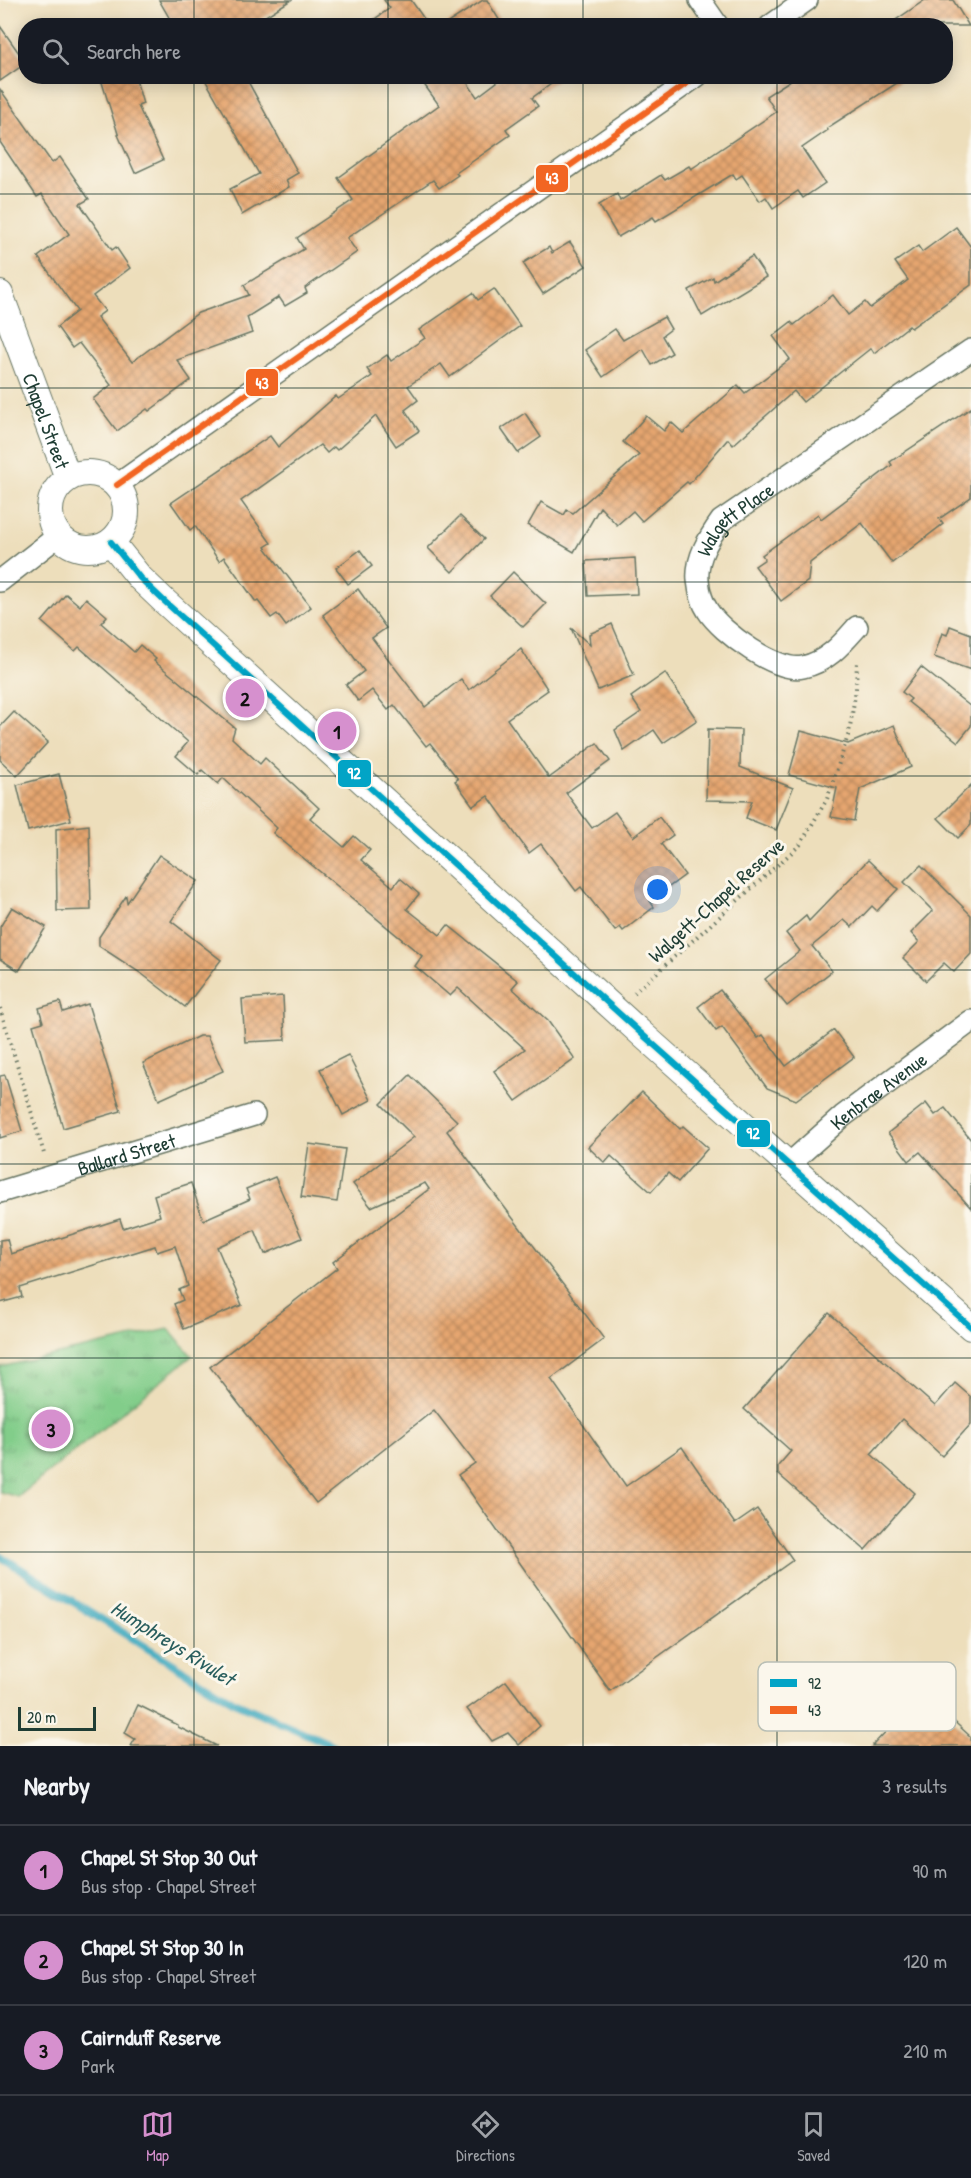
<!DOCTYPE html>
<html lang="en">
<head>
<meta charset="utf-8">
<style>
	:root { --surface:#171b24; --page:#242831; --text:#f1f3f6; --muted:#9ea1a6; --line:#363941; --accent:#d690ce }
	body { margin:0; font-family:"Patrick Hand",sans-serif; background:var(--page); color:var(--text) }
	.scale { position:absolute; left:18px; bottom:15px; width:78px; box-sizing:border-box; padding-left:6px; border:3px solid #1f3d34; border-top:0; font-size:16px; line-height:21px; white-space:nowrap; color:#1f3d34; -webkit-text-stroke:4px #fbf7ec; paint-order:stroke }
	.you { position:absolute; left:658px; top:890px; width:21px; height:21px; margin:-15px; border:4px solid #fff; border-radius:50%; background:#1a73e8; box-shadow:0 0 0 9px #1a73e833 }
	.badge { display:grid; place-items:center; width:39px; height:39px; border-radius:50%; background:var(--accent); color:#111; font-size:20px; font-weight:700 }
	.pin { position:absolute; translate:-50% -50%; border:3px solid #fff; box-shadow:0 2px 6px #0006 }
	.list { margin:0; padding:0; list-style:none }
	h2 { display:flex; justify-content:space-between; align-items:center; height:78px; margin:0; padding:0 24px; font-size:26px }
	h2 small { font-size:20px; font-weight:400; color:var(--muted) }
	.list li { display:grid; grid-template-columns:39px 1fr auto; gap:18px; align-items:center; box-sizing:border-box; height:90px; padding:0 24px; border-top:2px solid var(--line) }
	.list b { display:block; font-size:22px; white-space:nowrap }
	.list p { margin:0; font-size:20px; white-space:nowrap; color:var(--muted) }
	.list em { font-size:20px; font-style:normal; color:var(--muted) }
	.icon { flex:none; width:33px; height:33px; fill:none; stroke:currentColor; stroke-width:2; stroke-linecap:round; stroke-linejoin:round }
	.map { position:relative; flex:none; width:971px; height:1746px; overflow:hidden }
	.search { position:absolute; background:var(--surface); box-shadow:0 3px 15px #0003; left:18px; right:18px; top:18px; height:66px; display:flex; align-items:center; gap:15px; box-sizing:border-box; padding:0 21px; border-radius:24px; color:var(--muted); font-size:22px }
	.sheet { height:348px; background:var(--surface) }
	nav { display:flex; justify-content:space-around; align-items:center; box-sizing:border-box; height:84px; border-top:2px solid var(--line); background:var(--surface); font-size:16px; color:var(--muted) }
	nav a { display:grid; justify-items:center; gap:3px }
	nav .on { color:var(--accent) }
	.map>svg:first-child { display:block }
</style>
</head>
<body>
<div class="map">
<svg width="971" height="1746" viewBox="0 0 971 1746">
	<defs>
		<pattern id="grass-tufts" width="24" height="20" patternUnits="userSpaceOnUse" patternTransform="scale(1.5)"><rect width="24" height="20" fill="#82cd8a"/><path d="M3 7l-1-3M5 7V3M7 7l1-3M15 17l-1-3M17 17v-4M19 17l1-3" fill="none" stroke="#6aa872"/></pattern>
		<pattern id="building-cross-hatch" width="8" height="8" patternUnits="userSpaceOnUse" patternTransform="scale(1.5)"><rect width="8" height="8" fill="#e6a670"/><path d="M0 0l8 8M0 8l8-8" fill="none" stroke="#ba885d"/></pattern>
	</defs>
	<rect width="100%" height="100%" fill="#fbf7ec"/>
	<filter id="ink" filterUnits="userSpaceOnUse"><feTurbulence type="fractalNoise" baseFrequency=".0167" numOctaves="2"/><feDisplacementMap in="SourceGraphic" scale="12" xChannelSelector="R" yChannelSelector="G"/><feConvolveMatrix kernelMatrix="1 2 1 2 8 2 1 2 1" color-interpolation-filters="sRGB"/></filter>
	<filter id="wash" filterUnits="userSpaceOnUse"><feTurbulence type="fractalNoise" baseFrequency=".008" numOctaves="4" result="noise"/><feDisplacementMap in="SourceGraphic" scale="24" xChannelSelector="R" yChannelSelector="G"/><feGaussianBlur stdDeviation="1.35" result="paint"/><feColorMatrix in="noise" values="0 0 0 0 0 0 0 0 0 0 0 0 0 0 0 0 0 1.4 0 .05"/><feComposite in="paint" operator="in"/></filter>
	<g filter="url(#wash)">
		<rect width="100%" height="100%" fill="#eddebb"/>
		<path fill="url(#grass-tufts)" stroke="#50855f" stroke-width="1.5" d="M169,1329L192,1356L18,1497L0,1492V1367Z"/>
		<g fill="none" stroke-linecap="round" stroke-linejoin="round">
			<path stroke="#3faabf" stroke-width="8" d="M0,1556L234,1702L334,1746"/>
		</g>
		<g id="blocks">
			<g fill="url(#building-cross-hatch)">
				<path d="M159,0H291L250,26H174Z"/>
				<path d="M384,0H411L429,26H365L390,8Z"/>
				<path d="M483,0H487L503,26H443Z"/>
				<path d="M925,0H953L969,26H887Z"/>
				<path d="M0,26L26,63L0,81Z"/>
				<path d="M100,76H135L143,104L138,106L163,160L135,173L119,137Z"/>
				<path d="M203,76H245L298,173L286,180L289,187L242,215L230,189L259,174Z"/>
				<path d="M418,76H463L477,97L505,76H562L532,98L538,106L506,129L510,135L456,173L458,175L439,188L433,180L347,238L357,252L305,288L307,293L285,306L279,297L247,317L252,333L177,360L191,380L149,411L147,409L117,431L93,399L111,385L79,343L72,348L57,327L77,311L38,257L69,234L42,194L37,197L0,142V89L52,163L60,157L89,199L80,204L112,250L116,247L130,268L93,296L105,311L97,317L132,362L198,313L249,295L244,285L304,249L297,238L353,200L338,178L439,105Z"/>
				<path d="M797,76H908L827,128L828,130L802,148L825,183L803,198L798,191L773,208L766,197L760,201L742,175L736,179L733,174L656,221L653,217L618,237L599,205L617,194L620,201L661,175L665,180L689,166L691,169L776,112L766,96Z"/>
				<path d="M956,227L971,247V285L911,328L909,326L874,353L871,348L803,402L794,391L733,445L728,439L689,484L687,482L642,521L633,511L617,525L600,507L574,552L528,525L541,502L564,515L567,510L573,513L639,455L623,442L646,416L664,431L671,422L683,433L738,385L745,393L790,359L773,336L791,322L794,325L833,295L848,315L865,302L870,308L908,280L895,262L918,246L922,252Z"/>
				<path d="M570,242L586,266L543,294L523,263L549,247L552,253Z"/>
				<path d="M752,256L766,277L702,316L689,290L713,277L714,281Z"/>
				<path d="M494,289L520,326L450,377L441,364L408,386L418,400L405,410L419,431L396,446L376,416L337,450L334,447L327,453L320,445L241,501L271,543L265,547L311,607L286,626L277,614L271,618L258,601L256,602L224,557L219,561L195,526L190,530L171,503L270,436L278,447L336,396L338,399L372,376L367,369L387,355L391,361L425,338L419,330L473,293L478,300Z"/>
				<path d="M664,317L671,329L662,336L672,353L652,365L643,349L603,377L585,350L615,329L623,340Z"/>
				<path d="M971,408V497L939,519L943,524L892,563L862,523L810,563L808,581L781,601L755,566L765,559L762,555L818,514L821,519L892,465L890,462Z"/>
				<path d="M525,413L541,437L518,453L501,429Z"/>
				<path d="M460,516L484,539L452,572L428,548Z"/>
				<path d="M360,550L372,566L348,584L336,568Z"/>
				<path d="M635,558L637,594L588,596L586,561Z"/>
				<path d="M513,572L546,604L523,627L490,596Z"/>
				<path d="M358,589L386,628L372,638L425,707L461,679L469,690L521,649L548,690L507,719L549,778L597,743L610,761L566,793L592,828L615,812L633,837L659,817L673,835L661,844L685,875L650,901L654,907L623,931L620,927L615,931L581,887L576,891L541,844L529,853L488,796L473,806L455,781L458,779L430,743L426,746L394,705L388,710L372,690L358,701L346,685L364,671L323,615Z"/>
				<path d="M66,594L80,606L86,598L107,616L101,623L134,652L140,645L156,659L154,661L235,728L232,738L260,764L265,758L319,808L310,818L344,847L354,836L370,850L361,860L393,887L400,878L419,894L407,909L440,935L448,925L518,981L512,988L548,1021L575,1059L516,1101L494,1071L525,1049L458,988L450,996L415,966L422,956L273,833L277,828L223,778L218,784L202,770L198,775L176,756L188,742L79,647L75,651L42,622Z"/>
				<path d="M612,624L634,675L598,690L571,628L590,645L589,634Z"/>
				<path d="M950,626L971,634V670L934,657L942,633L947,635Z"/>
				<path d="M921,667L971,707V726L958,742L908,702L911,699L902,692Z"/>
				<path d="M665,673L697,720L663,743L654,730L624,751L615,730L641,712L631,697Z"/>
				<path d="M14,712L48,742L17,776L0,760V727Z"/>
				<path d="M894,725L911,767L860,789L854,821L831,817L837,788L789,775L801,731L848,744Z"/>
				<path d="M708,729L741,730L740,767L793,788L776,830L746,818L752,801L706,800Z"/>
				<path d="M59,774L71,820L28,831L17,785Z"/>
				<path d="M971,785V825L958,838L938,818Z"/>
				<path d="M89,825L91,910L57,911L56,829Z"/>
				<path d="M159,855L198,881L171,921L221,960L185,1007L142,974L99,946V937L126,896L127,903Z"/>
				<path d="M868,860L898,889L877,911L872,906L852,927L844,920L812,946L832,971L787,1006L765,979L800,951L786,933L806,916L809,921Z"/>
				<path d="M921,865L971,915V954L954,972L944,963L926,981L903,958L919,942L911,933L933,911L904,882Z"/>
				<path d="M12,907L46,927L19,971L0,959V927Z"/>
				<path d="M720,990L758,1038L763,1035L786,1066L834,1030L854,1057L796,1100L767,1088L722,1027L716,1031L698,1007Z"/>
				<path d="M283,996L285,1040L245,1042L242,999Z"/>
				<path d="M60,1002L63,1012L88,1004L121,1111L63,1128L33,1025L43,1022L39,1008Z"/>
				<path d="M199,1036H207L223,1071L159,1100L143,1063Z"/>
				<path d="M348,1055L371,1100L343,1115L320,1069Z"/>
				<path d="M5,1075L22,1131L0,1138V1076Z"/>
				<path d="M410,1075L457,1121L447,1131L604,1339L551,1379L626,1486L682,1447L735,1524L757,1509L793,1560L610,1691L458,1475L475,1463L434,1410L316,1503L210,1367L337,1268L333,1262L429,1189L425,1183L371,1207L353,1184L414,1137L381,1104Z"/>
				<path d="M642,1092L680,1129L683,1126L708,1148L678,1182L668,1173L651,1192L611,1156L605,1163L588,1147Z"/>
				<path d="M926,1103L935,1115L945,1108L971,1140V1208L920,1152L909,1161L888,1133Z"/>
				<path d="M309,1144L345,1149L337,1202L301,1197Z"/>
				<path d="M275,1177L302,1238L265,1254L255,1230L217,1247L242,1305L184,1329L174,1304L183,1300L179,1290L188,1286L175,1246L157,1252L155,1246L20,1288L22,1297L0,1303V1240L7,1239L11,1254L120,1219L123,1228L160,1216L154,1195L191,1183L203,1220L250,1199L246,1189Z"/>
				<path d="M829,1313L935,1406L955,1383L971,1397V1424L942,1456L902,1419L871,1454L915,1493L865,1550L778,1474V1466L791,1451L744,1409Z"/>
				<path d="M506,1681L540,1726L519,1745L508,1733L492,1741L467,1709Z"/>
				<path d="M923,1693L971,1737V1746H872Z"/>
				<path d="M138,1705L178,1725V1727L217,1746H131L135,1739L125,1733Z"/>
			</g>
		</g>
	</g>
	<g filter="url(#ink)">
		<use href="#blocks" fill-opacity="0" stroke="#677563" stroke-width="1.5"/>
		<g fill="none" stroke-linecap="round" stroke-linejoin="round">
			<defs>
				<g id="minor">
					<path d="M700,0L718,26"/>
					<path d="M770,26L807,0"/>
					<path d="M117,485L697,76"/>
					<path d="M0,581L58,536"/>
					<path id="s1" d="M857,627C842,644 827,662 803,667C777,673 721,632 708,611C702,602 699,590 698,580C696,558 709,538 721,521L971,350"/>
					<path id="s2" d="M788,1165L843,1116L971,1021"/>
					<path id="s3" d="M0,1192L254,1115"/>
				</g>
				<g id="tertiary">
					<path id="s4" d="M0,294L68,478"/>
					<circle cx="88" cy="511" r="38"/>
					<path d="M111,542L140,578L163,600L644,1036L971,1327"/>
				</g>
			</defs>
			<use href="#minor" stroke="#677563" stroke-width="24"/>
			<use href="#tertiary" stroke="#677563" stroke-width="28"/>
			<g stroke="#677563" stroke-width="4" stroke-dasharray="1.5 4.5" stroke-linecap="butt">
				<path d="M634,993L800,845L827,799L849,733L856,689L857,660"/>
				<path d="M0,1008L45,1157"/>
			</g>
			<use href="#minor" stroke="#fff" stroke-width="21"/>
			<use href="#tertiary" stroke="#fff" stroke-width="26"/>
			<defs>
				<path id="bus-1" d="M111,542L140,578L163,600L644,1036L971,1327"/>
				<path id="bus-2" d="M117,485L697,76"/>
			</defs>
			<use href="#bus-1" stroke="#fbf7ec" stroke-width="10"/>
			<use href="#bus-2" stroke="#fbf7ec" stroke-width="10"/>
			<use href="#bus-1" stroke="#02a4c6" stroke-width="6"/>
			<use href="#bus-2" stroke="#f26522" stroke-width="6"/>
		</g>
	</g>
	<path fill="none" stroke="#1f3d34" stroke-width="1.5" stroke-opacity="0.55" d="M194,0V26M388,0V26M583,0V26M777,0V26M194,76V1746M388,76V1746M583,76V1746M777,76V1746M0,194H971M0,388H971M0,582H971M0,776H971M0,970H971M0,1164H971M0,1358H971M0,1552H971"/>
	<g text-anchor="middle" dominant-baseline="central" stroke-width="6" stroke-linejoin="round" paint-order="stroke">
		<g font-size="20" fill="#1f3d34" stroke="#fbf7ec">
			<text stroke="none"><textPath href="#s4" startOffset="135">Chapel Street</textPath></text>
			<text stroke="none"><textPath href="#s1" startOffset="291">Walgett Place</textPath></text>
			<text transform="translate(716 900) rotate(-42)">Walgett-Chapel Reserve</text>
			<text stroke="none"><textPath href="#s2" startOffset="117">Kenbrae Avenue</textPath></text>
			<text stroke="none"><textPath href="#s3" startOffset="132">Ballard Street</textPath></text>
		</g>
		<g font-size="21" font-style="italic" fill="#295e5e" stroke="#fbf7ec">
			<text transform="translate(173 1643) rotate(32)">Humphreys Rivulet</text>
		</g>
	</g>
	<rect x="758" y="1662" width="198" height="69" rx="9" fill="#fbf7ec" stroke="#b9bfb5" stroke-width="1.5"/>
	<rect x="770" y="1679" width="27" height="8" fill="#02a4c6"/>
	<rect x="770" y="1706" width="27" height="8" fill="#f26522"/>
	<g font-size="16" fill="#1f3d34">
		<text x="808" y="1689">92</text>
		<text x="808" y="1716">43</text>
	</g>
	<g stroke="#fbf7ec" stroke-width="2">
		<rect x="535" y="164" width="34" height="29" rx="6" fill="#f26522"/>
		<rect x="245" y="368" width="34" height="29" rx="6" fill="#f26522"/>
		<rect x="337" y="759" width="35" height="29" rx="6" fill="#02a4c6"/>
		<rect x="736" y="1119" width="35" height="29" rx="6" fill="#02a4c6"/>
	</g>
	<g font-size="16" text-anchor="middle" font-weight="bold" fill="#fff">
		<text x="552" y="184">43</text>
		<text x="262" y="389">43</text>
		<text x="354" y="779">92</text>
		<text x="753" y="1139">92</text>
	</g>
</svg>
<div class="scale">20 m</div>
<div class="you"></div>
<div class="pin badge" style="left:337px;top:731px">1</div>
<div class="pin badge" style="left:245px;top:698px">2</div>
<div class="pin badge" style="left:51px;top:1429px">3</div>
<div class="search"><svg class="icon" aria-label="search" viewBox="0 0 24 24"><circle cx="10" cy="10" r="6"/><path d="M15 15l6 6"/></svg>Search here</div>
</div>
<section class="sheet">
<h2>Nearby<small>3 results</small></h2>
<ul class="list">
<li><span class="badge">1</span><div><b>Chapel St Stop 30 Out</b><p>Bus stop · Chapel Street</p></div><em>90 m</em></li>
<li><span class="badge">2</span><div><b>Chapel St Stop 30 In</b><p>Bus stop · Chapel Street</p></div><em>120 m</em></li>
<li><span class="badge">3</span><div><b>Cairnduff Reserve</b><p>Park</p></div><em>210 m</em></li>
</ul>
</section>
<nav>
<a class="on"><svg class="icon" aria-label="map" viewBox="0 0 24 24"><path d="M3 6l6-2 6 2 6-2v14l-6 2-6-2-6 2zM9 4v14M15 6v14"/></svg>Map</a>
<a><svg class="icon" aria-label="directions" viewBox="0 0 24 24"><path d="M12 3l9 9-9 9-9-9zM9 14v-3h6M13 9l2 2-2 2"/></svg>Directions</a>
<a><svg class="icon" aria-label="saved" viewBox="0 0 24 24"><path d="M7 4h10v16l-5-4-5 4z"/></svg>Saved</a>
</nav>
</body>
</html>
